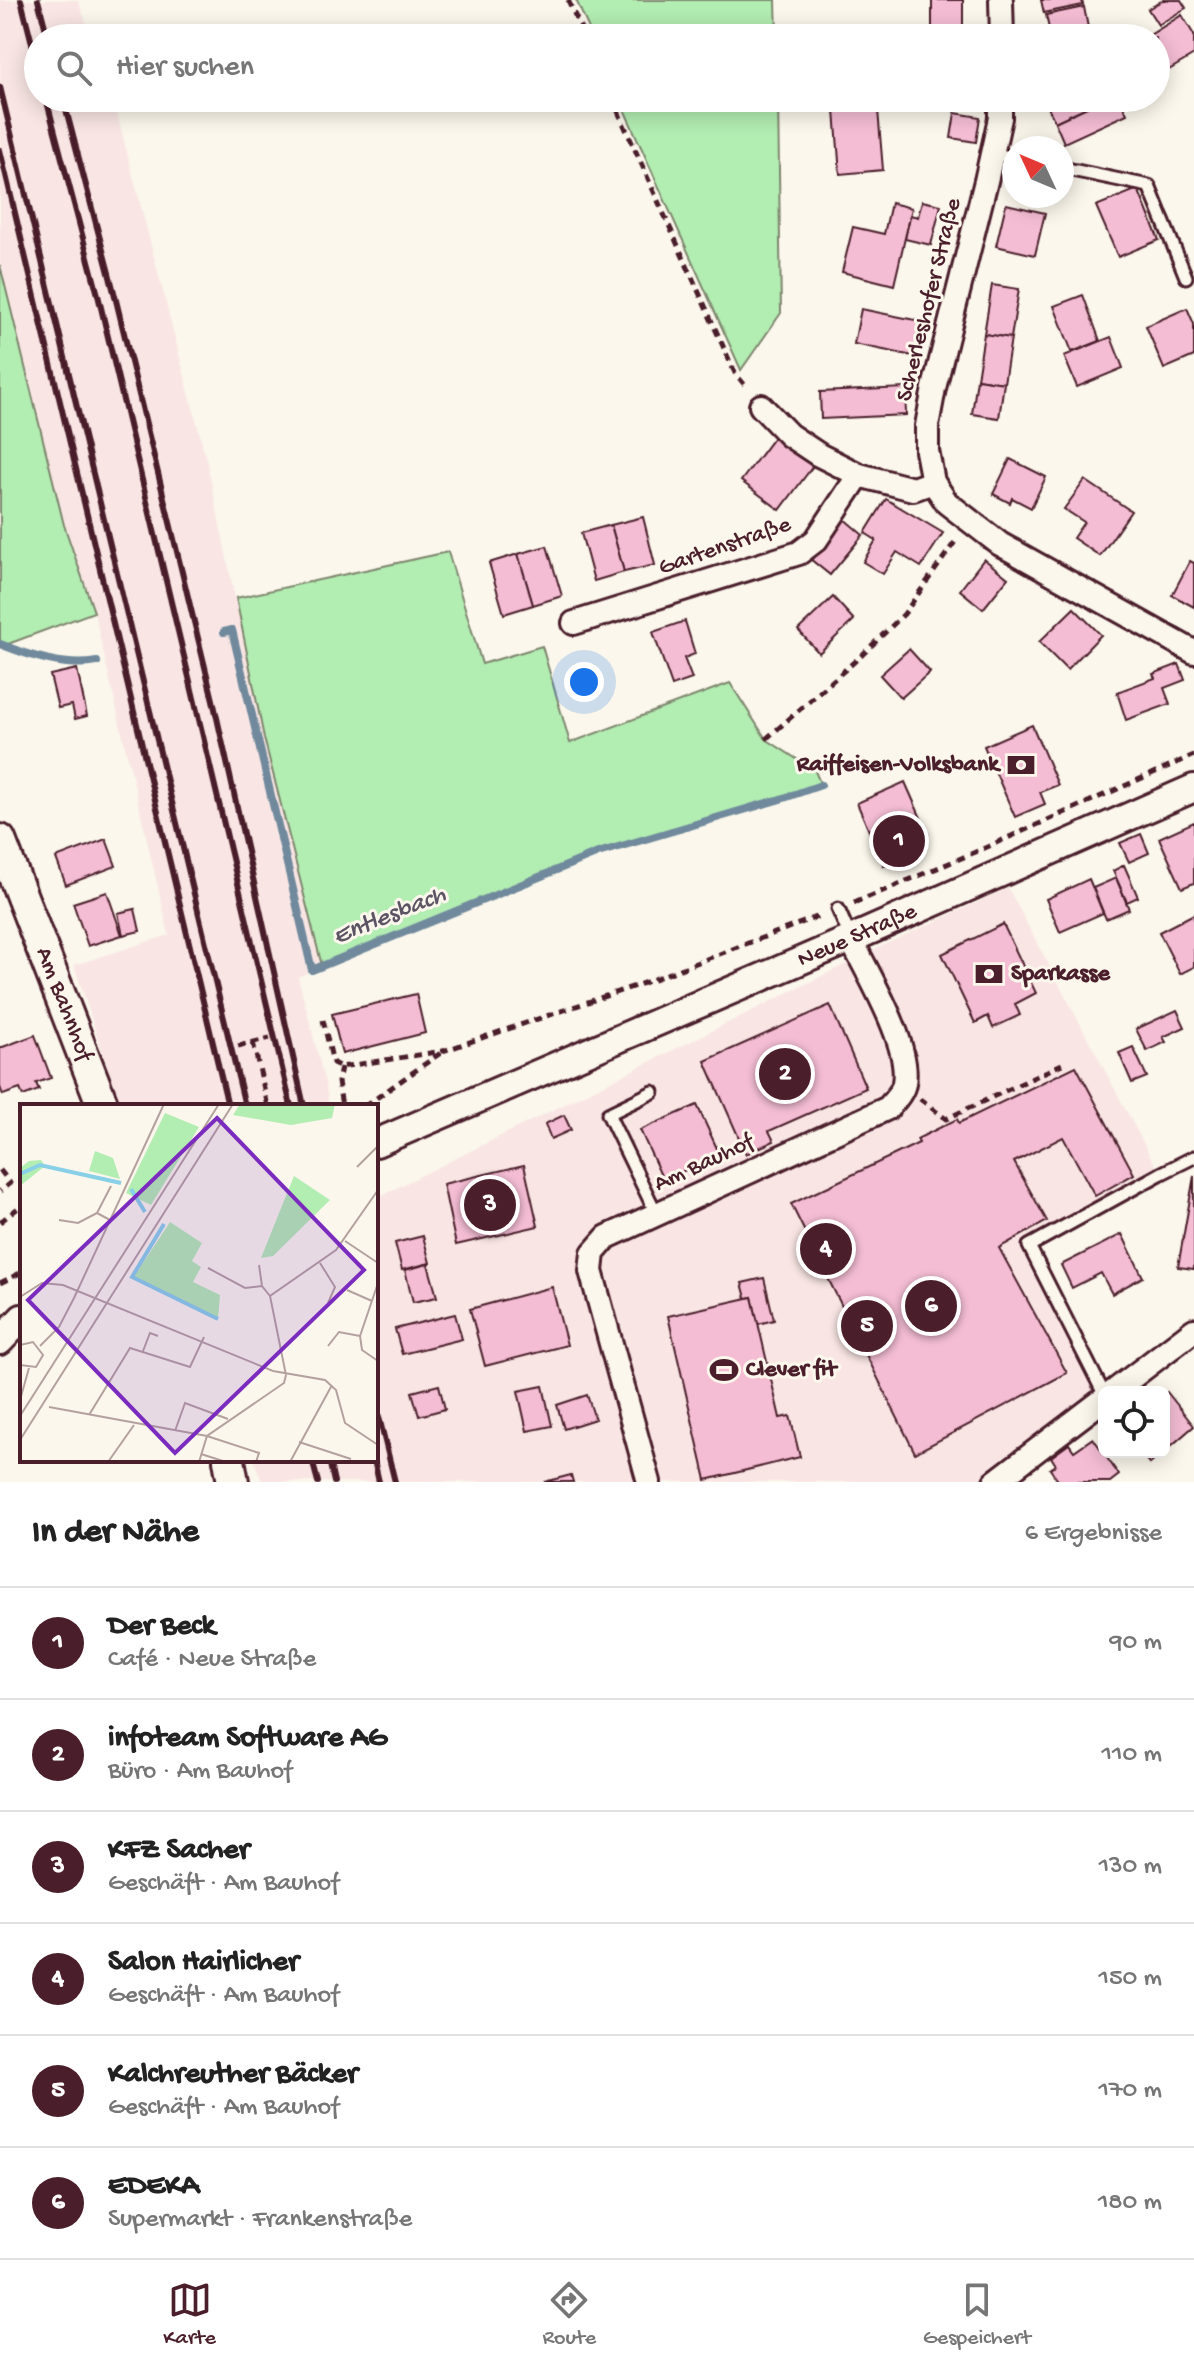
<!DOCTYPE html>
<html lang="de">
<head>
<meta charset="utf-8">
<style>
	:root { --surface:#fff; --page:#f2f2f2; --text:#222; --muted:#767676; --line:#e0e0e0; --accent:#4a1f2b }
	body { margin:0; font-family:"Gochi Hand",sans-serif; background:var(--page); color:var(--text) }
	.controls { position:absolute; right:24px; bottom:24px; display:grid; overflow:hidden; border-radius:12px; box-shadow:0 4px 20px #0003 }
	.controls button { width:72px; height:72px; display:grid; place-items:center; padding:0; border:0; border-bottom:2px solid var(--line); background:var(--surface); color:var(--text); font:40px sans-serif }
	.compass { position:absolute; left:1002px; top:136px; width:72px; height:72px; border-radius:50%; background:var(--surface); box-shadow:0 4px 20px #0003; rotate:314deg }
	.you { position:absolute; left:584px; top:682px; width:28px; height:28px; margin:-20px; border:6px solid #fff; border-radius:50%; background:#1a73e8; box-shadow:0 0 0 12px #1a73e833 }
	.badge { display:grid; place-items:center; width:52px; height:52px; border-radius:50%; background:var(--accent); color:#fff; font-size:26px; font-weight:700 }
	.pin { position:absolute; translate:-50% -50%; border:4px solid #fff; box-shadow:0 2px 8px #0006 }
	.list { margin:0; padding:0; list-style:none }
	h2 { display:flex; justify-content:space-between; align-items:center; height:104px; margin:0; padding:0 32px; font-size:34px }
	h2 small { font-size:26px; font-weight:400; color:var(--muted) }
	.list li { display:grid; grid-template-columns:52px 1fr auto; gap:24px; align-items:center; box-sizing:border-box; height:112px; padding:0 32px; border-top:2px solid var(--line) }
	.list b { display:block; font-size:30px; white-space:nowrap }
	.list p { margin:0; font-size:26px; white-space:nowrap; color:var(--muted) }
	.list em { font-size:26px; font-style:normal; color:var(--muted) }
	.icon { flex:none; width:44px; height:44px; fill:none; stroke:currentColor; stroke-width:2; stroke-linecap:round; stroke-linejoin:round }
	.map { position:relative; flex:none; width:1194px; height:1482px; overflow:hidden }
	.search { position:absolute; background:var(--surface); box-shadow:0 4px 20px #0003; left:24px; right:24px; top:24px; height:88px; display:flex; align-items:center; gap:20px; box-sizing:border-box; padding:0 28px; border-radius:44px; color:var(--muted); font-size:30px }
	.sheet { height:776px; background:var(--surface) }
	nav { display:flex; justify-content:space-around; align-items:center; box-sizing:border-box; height:112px; border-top:2px solid var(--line); background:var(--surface); font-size:22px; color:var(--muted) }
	nav a { display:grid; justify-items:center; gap:4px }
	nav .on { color:var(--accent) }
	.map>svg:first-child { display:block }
</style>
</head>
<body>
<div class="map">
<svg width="1194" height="1482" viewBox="0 0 1194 1482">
	<rect width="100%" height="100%" fill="#fbf7ec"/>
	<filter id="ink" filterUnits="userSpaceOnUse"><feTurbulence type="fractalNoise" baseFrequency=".0125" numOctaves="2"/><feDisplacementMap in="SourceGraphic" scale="16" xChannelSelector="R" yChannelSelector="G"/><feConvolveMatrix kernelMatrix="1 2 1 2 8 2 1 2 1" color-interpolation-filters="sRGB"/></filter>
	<g filter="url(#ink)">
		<g fill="#f9e6e4">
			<path d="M0,0H78L92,38H38V98H113L207,462L264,738L322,966L298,977L326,1086L329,1106H120L74,965L169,935L94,612L64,525L0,265Z"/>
			<path d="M1008,888L1160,1174L1029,1246L1104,1394L992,1482H262L254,1460H376V1198L886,944Z"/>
		</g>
		<g fill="#b2edb2" stroke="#7e866e" stroke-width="2">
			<path d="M576,0H776L777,38H593Z"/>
			<path d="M619,98H778L781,313L741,370Z"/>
			<path d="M0,265L64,525L94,612L0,647Z"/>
			<path d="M448,552L482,664L542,646L570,743L730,683L766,739L815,771L821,785L784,798L598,854L322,966L264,738L236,598Z"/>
		</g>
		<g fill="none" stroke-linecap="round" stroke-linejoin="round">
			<g stroke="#6f899c" stroke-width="8">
				<path d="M224,632L232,630L312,970L598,853L784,798L821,785"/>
				<path d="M0,644C30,656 66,668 97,662"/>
			</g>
		</g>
		<g fill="#f4bdd3" stroke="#4a1f2b" stroke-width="2">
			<rect x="932" y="0" width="31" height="38"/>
			<path d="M1041,0H1082L1083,5L1044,13Z"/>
			<path d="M1163,0H1181L1186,8L1158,25L1148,9Z"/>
			<path d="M1084,7L1090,38H1051L1046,15Z"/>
			<path d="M1182,15L1194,35V55L1157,77L1156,38H1145Z"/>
			<path d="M834,98H877L883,170L840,174Z"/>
			<path d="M1051,98H1106L1055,122L1045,101Z"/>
			<path d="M1106,98H1120L1127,114L1064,143L1055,122Z"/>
			<path d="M955,113L980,117L976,142L951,138Z"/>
			<path d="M1138,189L1159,240L1118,257L1096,206Z"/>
			<path d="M922,201L941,205L931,245L905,239L910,215L918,217Z"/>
			<path d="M891,203L912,208L894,285L842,272L853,227L884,234Z"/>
			<path d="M1006,204L1045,213L1035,255L996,246Z"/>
			<path d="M992,285L1019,289L1011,338L984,334Z"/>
			<path d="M1083,295L1100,341L1072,352L1054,306Z"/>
			<path d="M1187,308L1194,324V356L1164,369L1146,326Z"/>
			<path d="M861,309L925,322L918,357L854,344Z"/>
			<path d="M984,334L1011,338L1004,383L977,379Z"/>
			<path d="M1111,337L1123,368L1077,387L1064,356Z"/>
			<path d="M977,379L1004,383L999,418L972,414Z"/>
			<path d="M905,388L906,415L821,419L820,392Z"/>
			<path d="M774,437L813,466L780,510L741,481Z"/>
			<path d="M1010,459L1046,477L1031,508L1012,498L1010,503L993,494Z"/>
			<path d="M1085,480L1131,511L1100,556L1073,538L1084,522L1064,509Z"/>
			<path d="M886,499L943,533L921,567L897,552L883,574L863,562L876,540L865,533Z"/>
			<path d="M643,517L655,565L624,572L611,525Z"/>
			<path d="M843,518L863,535L830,575L809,558Z"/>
			<path d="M611,525L624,572L594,581L581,533Z"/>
			<path d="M547,546L562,596L533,605L518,554Z"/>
			<path d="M518,554L533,605L504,614L489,563Z"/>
			<path d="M984,559L1008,578L983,609L960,590Z"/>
			<path d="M1190,561L1194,563V607L1172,595Z"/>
			<path d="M833,597L854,620L819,653L798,630Z"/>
			<path d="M1074,608L1101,635L1067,670L1039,642Z"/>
			<path d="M685,621L695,654L684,658L692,679L672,686L653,632Z"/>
			<path d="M909,649L930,672L901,698L880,675Z"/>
			<path d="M1179,664L1185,680L1164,688L1170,704L1126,720L1117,692L1155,678L1153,674Z"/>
			<path d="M77,669L87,716L75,719L72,705L58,708L50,675Z"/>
			<path d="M1032,725L1058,785L1040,792L1045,804L1015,817L984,746Z"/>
			<path d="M905,782L928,834L915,839L920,850L884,866L857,803Z"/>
			<path d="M1194,822V883L1182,888L1159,838Z"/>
			<path d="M1141,834L1149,853L1129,862L1120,843Z"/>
			<path d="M106,839L116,866L66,885L56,858Z"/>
			<path d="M1124,865L1138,897L1127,902L1113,871Z"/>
			<path d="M1116,878L1129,909L1106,919L1093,888Z"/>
			<path d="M1089,879L1103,913L1060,932L1046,899Z"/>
			<path d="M107,892L122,935L88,946L73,903Z"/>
			<path d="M135,909L140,931L123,935L118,913Z"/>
			<path d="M1194,914V967L1180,974L1159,932Z"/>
			<path d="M1003,924L1036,993L1015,1004L1020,1015L993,1028L988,1016L975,1023L942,954Z"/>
			<path d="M416,994L425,1033L342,1054L332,1014Z"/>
			<path d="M830,1005L866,1088L769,1131L774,1141L746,1154L705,1061Z"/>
			<path d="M1177,1010L1185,1027L1163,1037L1166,1042L1147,1051L1136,1029Z"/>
			<path d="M35,1035L51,1078L36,1083L39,1090L23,1096L20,1089L3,1095L0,1087V1048Z"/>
			<path d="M1133,1047L1147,1077L1132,1083L1119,1053Z"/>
			<path d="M1076,1066L1134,1174L1095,1196L1063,1137L1014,1162L1047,1221L999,1248L1067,1373L915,1453L791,1204L919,1143L917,1139L957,1119L959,1123Z"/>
			<path d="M697,1105L720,1155L663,1180L640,1130Z"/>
			<path d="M564,1115L571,1130L551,1139L545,1124Z"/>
			<path d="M524,1165L538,1226L456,1245L443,1184Z"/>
			<path d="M1194,1176V1269L1178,1267Z"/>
			<path d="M1122,1234L1143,1277L1112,1294L1101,1273L1072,1288L1061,1265Z"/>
			<path d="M423,1236L430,1263L402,1270L395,1243Z"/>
			<path d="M428,1264L437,1297L413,1302L405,1270Z"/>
			<path d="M764,1278L774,1320L758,1324L752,1297L746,1298L742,1283Z"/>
			<path d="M552,1287L567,1345L485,1366L470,1309Z"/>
			<path d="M752,1297L780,1418L790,1416L800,1457L706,1480L668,1316Z"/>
			<path d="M455,1314L462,1339L402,1354L395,1329Z"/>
			<path d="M439,1385L445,1409L419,1416L412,1392Z"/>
			<path d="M543,1386L552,1426L527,1431L518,1391Z"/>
			<path d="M1167,1392L1194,1426L1150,1464L1139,1452H1164V1395Z"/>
			<path d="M587,1395L595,1419L564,1429L557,1405Z"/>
			<path d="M1093,1438L1119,1475L1110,1482H1059L1050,1469L1056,1465L1051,1457L1069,1444L1074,1451Z"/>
			<path d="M571,1475L573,1482H544Z"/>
		</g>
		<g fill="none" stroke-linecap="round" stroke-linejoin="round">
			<defs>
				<g id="service">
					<path d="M992,153L1014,158"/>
					<path d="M1062,168L1149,186L1186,277"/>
					<path d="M838,909L851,939"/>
					<path d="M653,1092L608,1114L657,1215"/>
					<path d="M1104,1394L1029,1246L1160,1174L1194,1157"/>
				</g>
				<g id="minor">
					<path d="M1001,0L1002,38"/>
					<path d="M1000,98V118L986,181L934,388L927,426V451L933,482L947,503L1000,544L1194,652"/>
					<path d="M761,406L789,435L819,455L859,475L913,489L933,482"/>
					<path d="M574,623L799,553L816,540L859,475"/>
					<path d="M1113,1392L1194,1330"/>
					<path d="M649,1482L591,1271L593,1253L607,1237L888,1108C894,1101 903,1092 904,1083C911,1044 868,975 851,939"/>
					<path d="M995,1482L1104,1399"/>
				</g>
				<g id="tertiary">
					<path id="s1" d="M376,1143L851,939L1194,788"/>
					<path d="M0,1341L22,1318"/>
				</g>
				<g id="secondary">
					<path id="s2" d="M0,840L103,1106"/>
					<path d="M229,1460L233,1482"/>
				</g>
			</defs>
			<use href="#service" stroke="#4a1f2b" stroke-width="17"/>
			<use href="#minor" stroke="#4a1f2b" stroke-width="28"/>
			<use href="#tertiary" stroke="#4a1f2b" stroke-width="32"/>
			<use href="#secondary" stroke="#4a1f2b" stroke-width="36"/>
			<g stroke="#4a1f2b" stroke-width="5" stroke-dasharray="8 6" stroke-linecap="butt">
				<path d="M568,0L585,38"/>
				<path d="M612,98L735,373L748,389"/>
				<path d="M766,739L862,655L904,614L957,539"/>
				<path d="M854,903L978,851L1194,755"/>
				<path d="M323,1020L333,1063L341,1067L443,1051L638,985L822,915"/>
				<path d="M253,1042L268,1106"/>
				<path d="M238,1046L270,1038"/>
				<path d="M341,1067L338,1082L342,1106"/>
				<path d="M920,1099L946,1119L1062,1064"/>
				<path d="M365,1106L442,1052"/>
				<path d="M0,1170L10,1183L0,1191"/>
				<path d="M0,1222L22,1205"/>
				<path d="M0,1283L22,1272"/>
			</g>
			<use href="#service" stroke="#fbf7ec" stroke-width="11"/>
			<use href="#minor" stroke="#fbf7ec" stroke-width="22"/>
			<use href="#tertiary" stroke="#fbf7ec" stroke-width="26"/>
			<use href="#secondary" stroke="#fbf7ec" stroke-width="30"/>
			<g stroke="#4a1f2b" stroke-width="6">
				<path d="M21,0L38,67"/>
				<path d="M38,0L48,38"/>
				<path d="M0,87L245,1106"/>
				<path d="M46,98L98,295L291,1106"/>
				<path d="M63,98L115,296L213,700L304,1106"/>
				<path d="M0,150L228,1106"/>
				<path d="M376,1405L395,1482"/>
				<path d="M312,1460L318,1482"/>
				<path d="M329,1460L334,1482"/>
				<path d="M374,1460L379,1482"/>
			</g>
		</g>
	</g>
	<defs>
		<symbol id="bank-bare" viewBox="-9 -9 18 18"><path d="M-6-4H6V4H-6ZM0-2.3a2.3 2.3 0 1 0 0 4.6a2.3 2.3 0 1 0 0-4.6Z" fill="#4a1f2b" stroke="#fbf7ec" stroke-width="2.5" paint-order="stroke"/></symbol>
		<symbol id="stadium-bare" viewBox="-9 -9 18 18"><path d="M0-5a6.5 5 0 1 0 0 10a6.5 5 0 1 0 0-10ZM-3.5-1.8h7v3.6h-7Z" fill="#4a1f2b" stroke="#fbf7ec" stroke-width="2.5" paint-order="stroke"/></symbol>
	</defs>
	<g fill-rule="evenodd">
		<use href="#bank-bare" x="1001" y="745" width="40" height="40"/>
		<use href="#bank-bare" x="969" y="954" width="40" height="40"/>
		<use href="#stadium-bare" x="704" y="1350" width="40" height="40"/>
	</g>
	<g text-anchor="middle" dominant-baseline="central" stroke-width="6" stroke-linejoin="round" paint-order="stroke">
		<g font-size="24" fill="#4a1f2b" stroke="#fbf7ec">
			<text transform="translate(930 300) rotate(-76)">Scherleshofer Straße</text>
			<text transform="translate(725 547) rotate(-19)">Gartenstraße</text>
			<text stroke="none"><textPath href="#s1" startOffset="524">Neue Straße</textPath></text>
			<text stroke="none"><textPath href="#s2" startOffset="176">Am Bahnhof</textPath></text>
			<text transform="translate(704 1164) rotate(-25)">Am Bauhof</text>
		</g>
		<g font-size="24" font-weight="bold" fill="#4a1f2b" stroke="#fbf7ec" text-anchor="start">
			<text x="999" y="765" text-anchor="end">Raiffeisen-Volksbank</text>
			<text x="1011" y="974">Sparkasse</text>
			<text x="746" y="1370">Clever fit</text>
		</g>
		<g font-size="26" font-style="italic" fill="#5c5464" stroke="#fbf7ec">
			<text transform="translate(390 917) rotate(-22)">Entlesbach</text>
		</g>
	</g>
	<g transform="translate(20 1104)">
		<rect width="358" height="358" fill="#fbf7ec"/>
		<path d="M220,0H315L312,14L271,21L213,11ZM145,9L179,23L131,101L106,89ZM75,47L93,54L100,75L69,67ZM9,57L21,56L25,62L0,82V64ZM274,72L310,96L253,152L241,154ZM150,118L182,139L172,157L181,163L173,178L200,191L198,215L113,174Z" fill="#b2edb2"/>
		<path fill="none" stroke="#87d0e8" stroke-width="4" d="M0,70L20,61L101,79M111,85L125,108M144,120L112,173L198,215"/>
		<path fill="none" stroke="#b4a19f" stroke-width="2" d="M337,63L358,42M77,109L91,82M39,116L58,119L77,109L90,116M325,137L358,159M300,159L315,183L308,199M239,161L242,182L250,192M188,164L225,184L242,182M358,179L340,232L342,246L358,257M327,186L352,197M0,193L22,179L43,181L253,267L305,276L316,286L325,319L358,341M0,241L13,238L23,251L16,263L0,261M20,242L39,223L54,194L144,0M308,242L319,228L340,232M123,247L130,229L138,232M266,271L250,192L316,146L358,86M0,296L9,264M29,303L187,332L239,349L236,358M69,311L110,244L170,263L184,233M0,312L199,0M155,327L165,299L208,315M0,336L213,0M279,338L331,355M181,350L206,358M88,358L114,321M179,358L187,332L264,279L266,271M270,358L312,281"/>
		<path fill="#7b2cbf" fill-opacity="0.15" stroke="#7b2cbf" stroke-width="4" d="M197,14L344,166L155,349L8,196Z"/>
		<rect width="358" height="358" fill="none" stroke="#4a1f2b" stroke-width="4"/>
	</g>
</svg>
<div class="controls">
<button><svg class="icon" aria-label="locate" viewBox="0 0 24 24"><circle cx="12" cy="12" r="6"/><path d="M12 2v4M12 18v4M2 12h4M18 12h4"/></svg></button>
</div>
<svg class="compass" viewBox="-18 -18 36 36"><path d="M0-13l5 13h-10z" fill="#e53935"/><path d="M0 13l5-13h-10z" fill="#767676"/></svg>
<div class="you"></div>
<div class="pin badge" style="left:899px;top:841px">1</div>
<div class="pin badge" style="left:785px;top:1074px">2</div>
<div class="pin badge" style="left:490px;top:1205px">3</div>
<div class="pin badge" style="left:826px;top:1249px">4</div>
<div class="pin badge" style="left:867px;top:1326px">5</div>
<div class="pin badge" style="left:931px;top:1306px">6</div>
<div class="search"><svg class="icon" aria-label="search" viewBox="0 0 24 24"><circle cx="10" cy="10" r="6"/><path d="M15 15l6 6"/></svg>Hier suchen</div>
</div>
<section class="sheet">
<h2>In der Nähe<small>6 Ergebnisse</small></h2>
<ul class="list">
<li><span class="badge">1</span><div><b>Der Beck</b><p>Café · Neue Straße</p></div><em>90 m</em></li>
<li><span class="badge">2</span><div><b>infoteam Software AG</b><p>Büro · Am Bauhof</p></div><em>110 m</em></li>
<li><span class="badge">3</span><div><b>KFZ Sacher</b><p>Geschäft · Am Bauhof</p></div><em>130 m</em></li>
<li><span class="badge">4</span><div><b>Salon Hairlicher</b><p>Geschäft · Am Bauhof</p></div><em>150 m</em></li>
<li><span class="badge">5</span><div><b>Kalchreuther Bäcker</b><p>Geschäft · Am Bauhof</p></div><em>170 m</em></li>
<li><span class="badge">6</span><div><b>EDEKA</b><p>Supermarkt · Frankenstraße</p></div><em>180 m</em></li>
</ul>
</section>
<nav>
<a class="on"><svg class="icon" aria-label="map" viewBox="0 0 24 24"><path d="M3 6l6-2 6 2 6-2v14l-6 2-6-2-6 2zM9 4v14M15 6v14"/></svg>Karte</a>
<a><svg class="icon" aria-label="directions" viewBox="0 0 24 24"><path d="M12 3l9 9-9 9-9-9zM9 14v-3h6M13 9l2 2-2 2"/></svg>Route</a>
<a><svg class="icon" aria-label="saved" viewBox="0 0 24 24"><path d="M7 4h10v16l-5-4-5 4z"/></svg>Gespeichert</a>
</nav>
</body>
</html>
